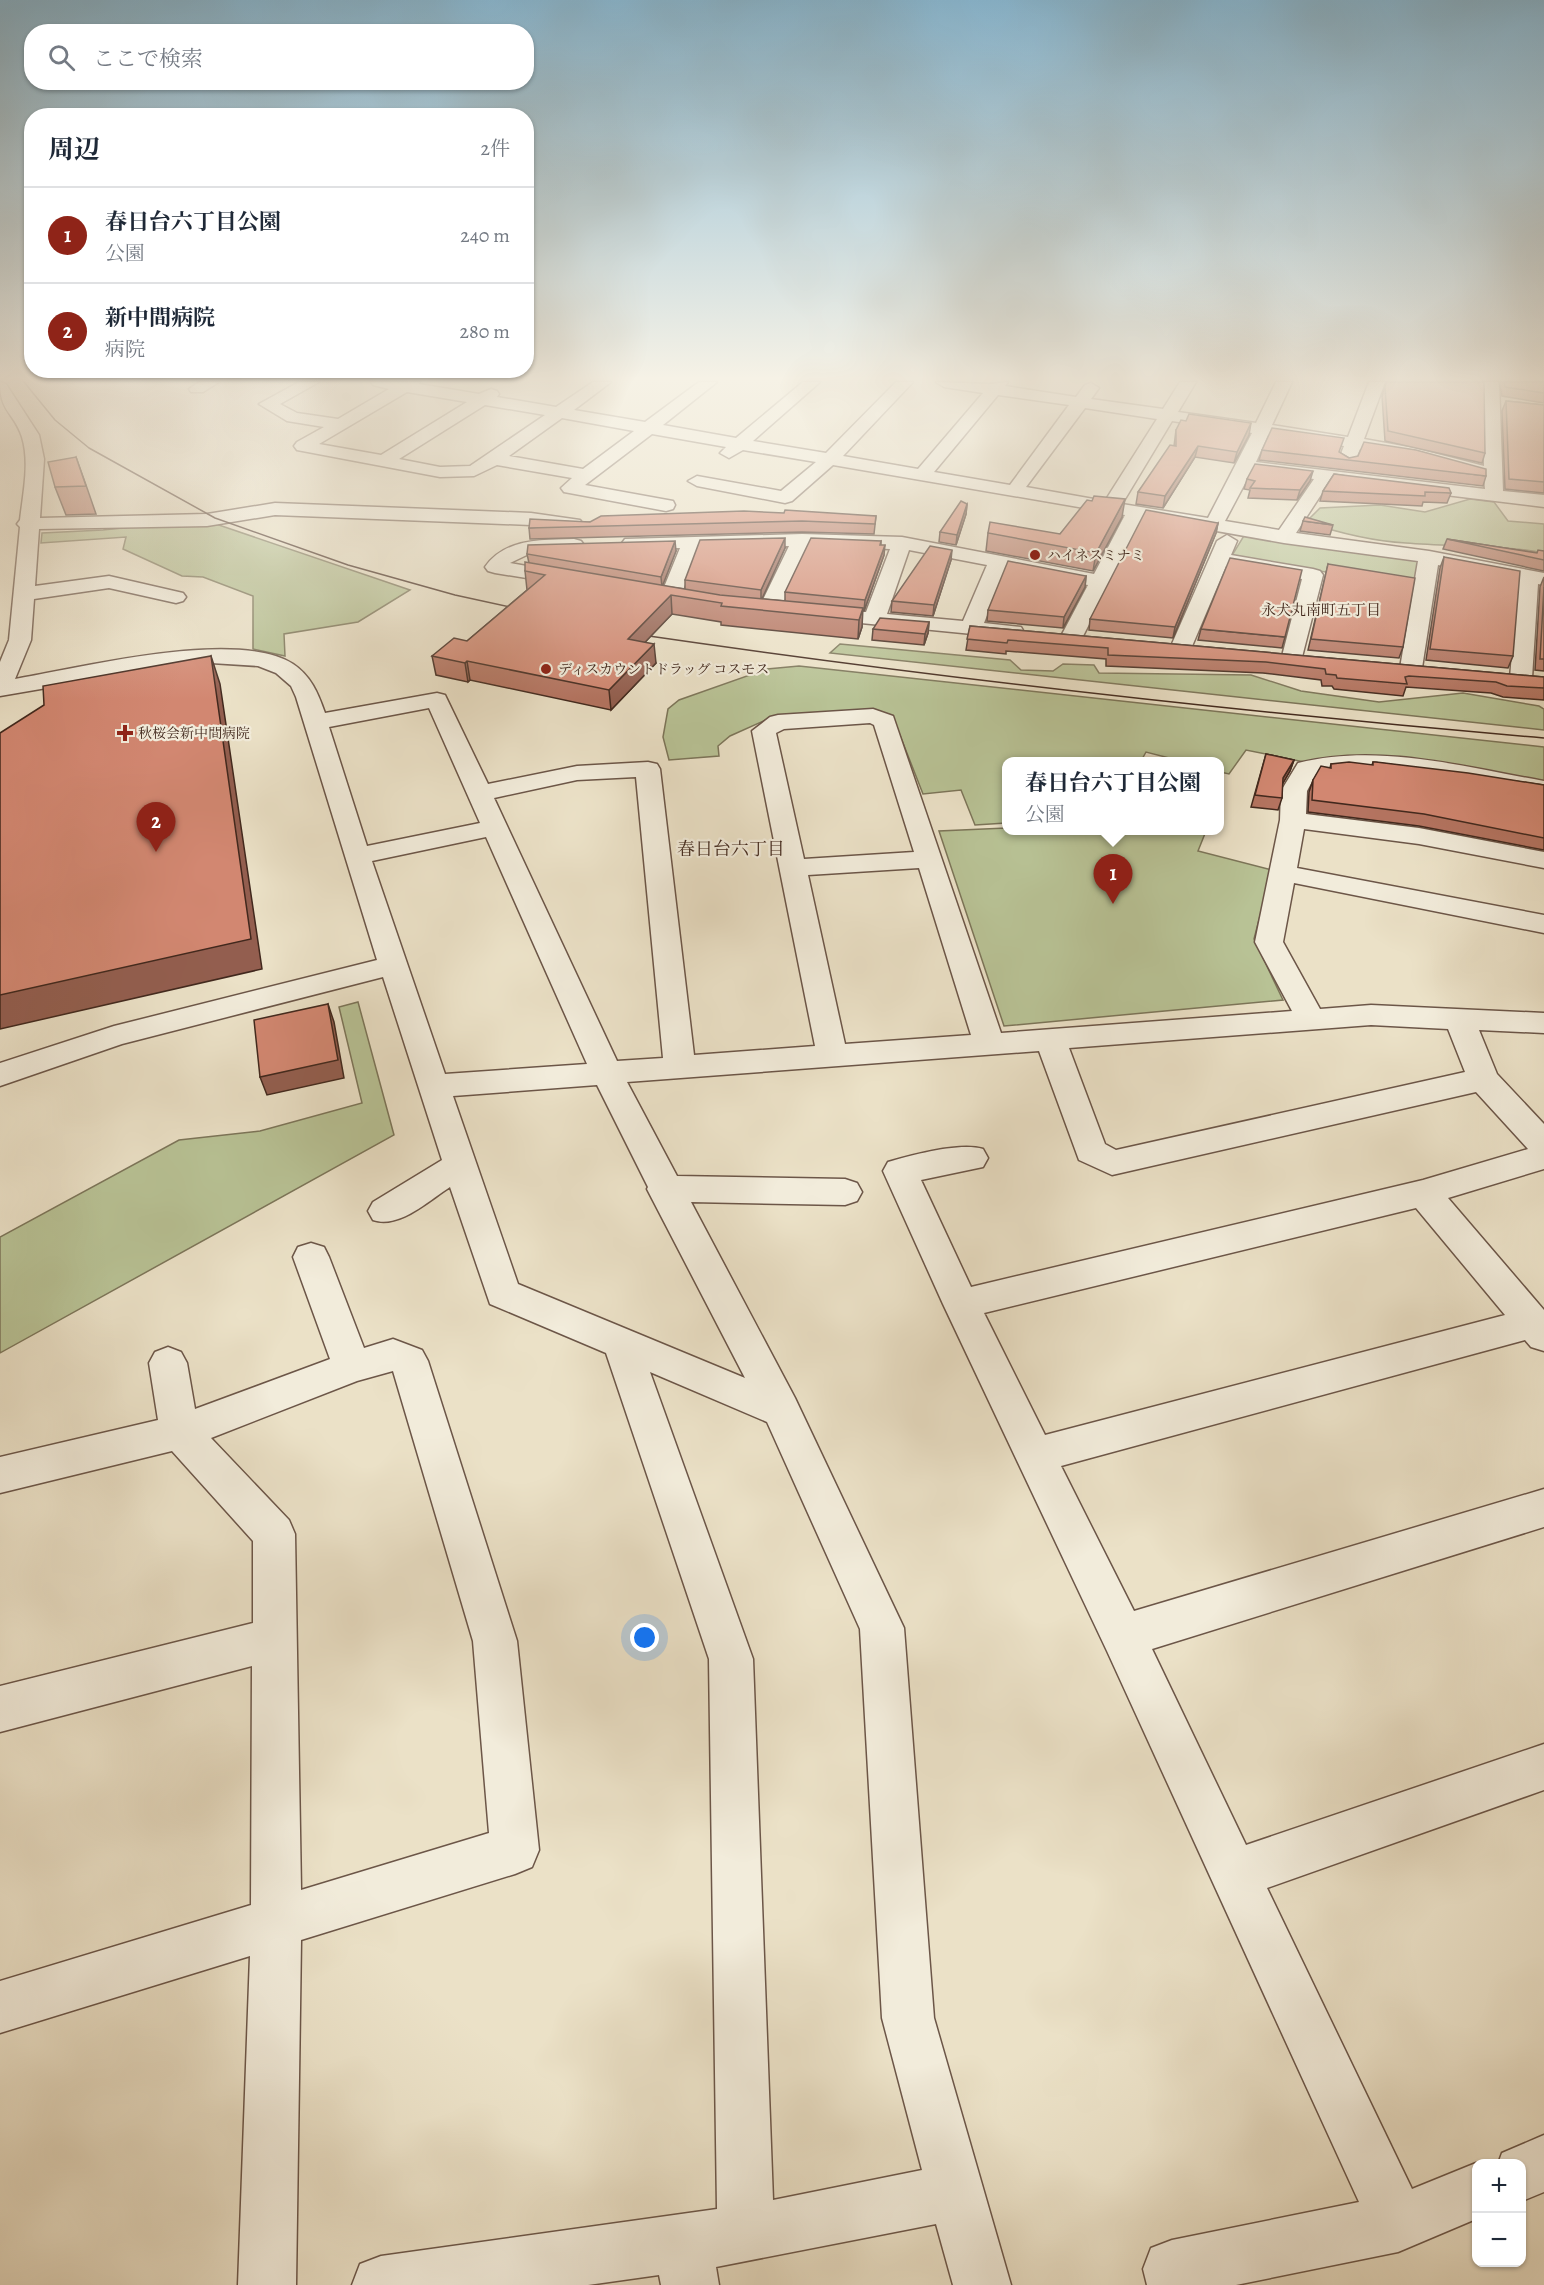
<!DOCTYPE html>
<html lang="ja">
<head>
<meta charset="utf-8">
<style>
	:root { --surface:#fff; --page:#f6f6f7; --text:#1f2937; --muted:#747a83; --line:#e0e1e3; --accent:#8f2418 }
	body { margin:0; font-family:Alegreya,"Noto Serif JP",serif; background:var(--page); color:var(--text) }
	.controls { position:absolute; right:18px; bottom:18px; display:grid; overflow:hidden; border-radius:12px; box-shadow:0 2px 4px #0004 }
	.controls button { width:54px; height:54px; display:grid; place-items:center; padding:0; border:0; border-bottom:2px solid var(--line); background:var(--surface); color:var(--text); font:30px sans-serif }
	.you { position:absolute; left:645px; top:1638px; width:21px; height:21px; margin:-15px; border:4px solid #fff; border-radius:50%; background:#1a73e8; box-shadow:0 0 0 9px #1a73e833 }
	.badge { display:grid; place-items:center; width:39px; height:39px; border-radius:50%; background:var(--accent); color:#fff; font-size:20px; font-weight:700 }
	.pin { position:absolute; translate:-50% -50px; filter:drop-shadow(0 2px 3px #0008) }
	.pin::after { content:''; position:absolute; top:32px; width:21px; height:18px; background:inherit; clip-path:polygon(0 0,100% 0,50% 100%) }
	.popup { position:absolute; left:1002px; top:757px; width:222px; height:78px; box-sizing:border-box; display:grid; place-content:center; border-radius:12px; background:var(--surface); filter:drop-shadow(0 2px 4px #0005); font-size:20px; white-space:nowrap; color:var(--muted) }
	.popup b { font-size:22px; color:var(--text) }
	.popup::after { content:''; position:absolute; left:50%; top:100%; margin-left:-12px; border:12px solid transparent; border-top-color:var(--surface) }
	.list { margin:0; padding:0; list-style:none }
	h2 { display:flex; justify-content:space-between; align-items:center; height:78px; margin:0; padding:0 24px; font-size:26px }
	h2 small { font-size:20px; font-weight:400; color:var(--muted) }
	.list li { display:grid; grid-template-columns:39px 1fr auto; gap:18px; align-items:center; box-sizing:border-box; height:96px; padding:0 24px; border-top:2px solid var(--line) }
	.list b { display:block; font-size:22px; white-space:nowrap }
	.list p { margin:0; font-size:20px; white-space:nowrap; color:var(--muted) }
	.list em { font-size:20px; font-style:normal; color:var(--muted) }
	.icon { flex:none; width:33px; height:33px; fill:none; stroke:currentColor; stroke-width:2; stroke-linecap:round; stroke-linejoin:round }
	.map { position:relative; flex:none; width:1544px; height:2285px; overflow:hidden }
	.search { position:absolute; background:var(--surface); box-shadow:0 2px 4px #0004; left:24px; top:24px; width:510px; height:66px; display:flex; align-items:center; gap:15px; box-sizing:border-box; padding:0 21px; border-radius:24px; color:var(--muted); font-size:22px }
	.panel { position:absolute; background:var(--surface); box-shadow:0 2px 4px #0004; left:24px; top:108px; width:510px; height:270px; border-radius:24px }
	.map>svg:first-child { display:block }
</style>
</head>
<body>
<div class="map">
<svg width="1544" height="2285" viewBox="0 0 1544 2285">
	<rect width="100%" height="100%" fill="#ebe1c7"/>
	<filter id="stains"><feTurbulence type="fractalNoise" baseFrequency=".00333" numOctaves="4"/><feColorMatrix values="0 0 0 0 .2 0 0 0 0 .09 0 0 0 0 .02 0 0 0 .5 -.17"/></filter>
	<radialGradient id="worn" r=".72"><stop offset=".6" stop-color="#630" stop-opacity="0"/><stop offset="1" stop-color="#630" stop-opacity=".3"/></radialGradient>
	<g fill="#b8c295" stroke="#7c7559" stroke-width="1.5">
		<path d="M1470,499L1494,502L1508,521L1544,524V553C1498,544 1452,547 1406,543C1371,541 1339,533 1306,522L1320,508L1380,505L1425,512Z"/>
		<path d="M168,523H213L410,590L358,622L284,634L285,656L253,649V596L203,577L182,576L123,549L126,537L41,543L42,533L103,530Z"/>
		<path d="M1245,534L1419,560L1415,586L1231,557Z"/>
		<path d="M840,644L1010,660L1021,670L1053,671L1063,664L1094,665L1099,673L1251,675L1301,691L1379,702L1463,693L1539,706L1544,709V730L830,653Z"/>
		<path d="M799,666L1544,747V784L1314,764L1246,750L1229,774L1220,772V762L1181,761L1146,752L1141,761L1006,762V823L975,825L961,790L923,794L894,720L770,718L730,736L718,746L719,756L669,760L663,737L668,709L679,700L767,669Z"/>
		<path d="M1006,828V830H1135L1149,834L1151,831H1206L1198,851L1272,870L1254,939L1283,1000L1004,1026L939,831Z"/>
		<path d="M358,1002L394,1135L0,1353V1237L179,1140L260,1131L362,1103L339,1007Z"/>
	</g>
	<g fill="none" stroke-linecap="round" stroke-linejoin="round">
		<defs>
			<g id="minor">
				<path d="M0,382L6,384L39,435L44,459L40,518L207,514L275,503L531,513L580,520L583,524L573,530L531,525L275,515L207,526L39,529L35,586L109,576L183,593L186,597L183,601L176,603L109,588L34,599L31,640L15,679C80,668 237,628 293,664C311,676 318,693 325,713L437,693L445,695L488,784L577,766L648,762L657,764L660,769L694,1055L815,1046L752,731L770,717L778,715L873,709L893,716L1001,1033L1292,1011L1255,942L1280,820L1281,791L1298,763C1379,743 1464,767 1544,781V797C1468,783 1393,763 1316,774L1307,791L1306,814L1419,828L1544,852V868L1419,844L1304,829L1297,868L1544,915V933L1294,883L1283,942L1320,1009L1371,1005L1544,1013V1033L1479,1030L1497,1074L1544,1124V1169L1448,1198L1544,1310V1351L1531,1347L1525,1340L1061,1466L1134,1611L1544,1489V1527L1152,1649L1246,1845L1544,1744V1790L1267,1888L1412,2189L1476,2163L1478,2164L1476,2219L1398,2252L1236,2285H1147L1143,2269L1151,2248L1172,2240L1359,2202L1107,1651L943,1304L883,1171L888,1162C912,1155 960,1142 983,1149L988,1158L983,1167L921,1180L971,1287L1423,1180L1528,1149L1476,1092L1112,1175L1079,1160L1039,1051L627,1082L677,1176L845,1179L857,1183L862,1192L857,1201L845,1205L691,1202L795,1398L904,1628L934,2018L1011,2285H953L936,2224L716,2267L719,2285H661L659,2275L588,2285H352L360,2264L381,2256L717,2209L709,1659L606,1353L490,1304L450,1187C428,1201 399,1229 373,1220L368,1211L373,1202L442,1160L383,977L122,1044L0,1086V1063L114,1026L377,960L296,697L291,686L276,673L258,666L211,663L157,669L0,696V662L9,640L20,527L17,524L20,520C23,493 30,463 22,437C14,412 0,413 0,382ZM429,708L480,823L367,846L329,727ZM870,723L874,725L914,852L804,859L776,733L784,729ZM636,777L663,1058L617,1061L494,798L577,780ZM486,837L587,1064L445,1074L372,861ZM919,868L971,1035L845,1044L808,875ZM1371,1025L1448,1029L1465,1072L1116,1150L1105,1144L1069,1048ZM597,1085L648,1187L647,1189L745,1378L518,1284L453,1096ZM1416,1208L1505,1315L1045,1435L984,1313ZM650,1372L767,1422L860,1629L882,2018L922,2170L773,2200L753,1659Z"/>
				<path d="M199,382H219L203,392H191L189,389Z"/>
				<path d="M299,382H319L280,404L297,413L338,419L389,389L373,385L371,382H420L419,384L479,394L491,389L497,391L499,394L497,397L556,407L593,382H611L574,410L645,422L699,382H717L663,425L736,438L803,382H820L753,441L826,453L896,382H913L843,456L918,469L983,393L944,387L936,382L990,384L1008,382L1005,386L1076,397L1085,385L1091,383L1099,388L1091,399L1163,409L1180,382H1196L1178,412L1256,423L1276,382H1292L1272,425L1348,437L1369,382H1385L1364,439L1414,448L1484,466L1483,382H1499L1503,491L1544,495V507L1330,481L1296,533L1429,551L1544,573V585L1538,584L1532,678L1529,683H1513L1510,678L1518,580L1438,565L1422,668L1419,673H1403L1400,668L1418,561L1284,543L1143,518L1082,638L1079,643H1063L1060,638L1088,585L1005,569L984,623L1021,627L1024,632L1021,637L1013,638L810,618L806,614L810,610L817,608L866,612L890,549L809,546L780,610L776,614H762L758,610L789,546L700,548L680,597L677,601H663L660,597L680,548L632,549L625,547L622,543L625,539L802,534L902,537L1094,574L1125,515L833,465L792,501L785,503L697,486L688,481L697,476L781,491L816,462L743,450L729,458L720,453L726,447L652,434L585,485L673,501L675,505L673,509L666,511L564,492L561,488L572,478L497,465L474,476L440,477L297,450L294,446L297,442L324,427L287,421L259,404ZM407,392L467,402L381,455L319,444ZM998,395L1069,405L1010,485L934,472ZM485,405L545,415L470,466L440,467L399,459ZM1085,408L1157,419L1105,501L1026,487ZM562,418L634,431L583,469L509,456ZM1172,421L1252,433L1208,518L1122,504ZM1268,435L1344,446L1338,461L1347,466L1353,465L1360,449L1413,458L1484,477L1485,489L1256,462ZM1251,472L1314,479L1279,530L1225,521ZM909,550L987,565L963,621L887,614Z"/>
				<path d="M1227,535L1237,541L1231,555L1313,569L1320,571L1323,575L1301,661H1285L1282,656L1302,579L1226,566L1190,651H1174L1171,646L1217,541Z"/>
				<path d="M574,539L581,541L584,545L581,549L531,553L510,563L577,575L580,579L577,583L570,585L495,573L488,571L485,567C505,538 542,540 574,539Z"/>
				<path d="M311,1243L324,1247L329,1257L364,1348L393,1339L422,1350L428,1361L517,1641L539,1850L532,1867L515,1874L301,1940L296,2285H238L250,1956L0,2033V1981L251,1905L252,1666L0,1732V1686L253,1623V1541L172,1451L0,1493V1457L158,1420L149,1363L155,1352L168,1347L181,1352L187,1363L195,1409L330,1359L293,1257L298,1247ZM393,1371L473,1641L489,1833L301,1890L295,1534L289,1520L211,1438L357,1381Z"/>
				<path d="M1544,2135V2192L1522,2201V2164H1498L1502,2153Z"/>
			</g>
		</defs>
		<use href="#minor" stroke="#6c5648" stroke-width="3"/>
		<use href="#minor" fill="#f2ecdb" fill-rule="evenodd"/>
		<g stroke="#41281d" stroke-width="1.5">
			<path d="M24,382L55,420L89,448L215,518L348,565L455,595L524,610"/>
			<path d="M635,634C937,678 1240,712 1544,738"/>
		</g>
	</g>
	<g fill="#b57461" stroke="#41281d" stroke-width="1.5">
		<path d="M1386,382L1485,453L1482,463L1385,441L1382,396Z"/>
		<path d="M1499,382H1544V403L1502,396Z"/>
		<path d="M1506,401L1544,405V493L1505,489L1502,411Z"/>
		<path d="M1176,430L1249,435L1234,463L1195,457L1163,508L1136,504L1138,492L1174,446Z"/>
		<path d="M1262,450L1339,452L1349,458L1486,476L1483,486L1259,460Z"/>
		<path d="M76,457L86,485L96,514L66,515L55,487Z"/>
		<path d="M1334,474L1451,493L1447,503L1423,502L1422,506L1320,501L1323,491Z"/>
		<path d="M1247,479L1310,481L1297,500L1248,498L1250,490L1244,489Z"/>
		<path d="M1092,501L1122,517L1093,571L986,551L988,533L1060,534Z"/>
		<path d="M967,504L966,514L956,545L939,542L940,532Z"/>
		<path d="M876,516L874,534L802,532L530,539L529,528L590,522Z"/>
		<path d="M1303,521L1333,525L1330,535L1300,531Z"/>
		<path d="M1218,523L1216,533L1173,638L1089,630L1090,619Z"/>
		<path d="M1447,539L1537,553L1544,551V571L1443,549Z"/>
		<path d="M881,541V545L884,555L864,611L862,610V627L858,639L721,625V622L672,614L645,642L656,663L611,710L470,680L468,682L436,675L432,656L467,641L527,590L525,571L529,563L527,554L676,551L662,586L685,589V580L785,548L761,599L785,601V592Z"/>
		<path d="M1444,557L1513,656L1508,668L1426,660L1440,568Z"/>
		<path d="M951,560L933,616L891,612L892,601Z"/>
		<path d="M1328,564L1403,647L1399,658L1308,650Z"/>
		<path d="M1086,576L1085,587L1063,628L987,621L988,610Z"/>
		<path d="M1544,577V671L1535,670L1540,587Z"/>
		<path d="M929,622L928,633L924,645L872,640L873,629Z"/>
		<path d="M970,626L1544,677V700L1503,697L1491,693L1406,687L1403,696L1334,689L1332,686H1322L1321,680L1263,673L1106,666V659L1006,651V654L966,650Z"/>
		<path d="M1201,629L1285,637L1282,648L1198,640Z"/>
		<path d="M1266,754L1294,760L1290,771L1282,784V798L1278,810L1251,807Z"/>
		<path d="M1373,762L1544,785V850L1419,826L1308,812L1309,792L1313,780L1330,768L1331,764L1372,765Z"/>
	</g>
	<g fill="#935e4f" stroke="#41281d" stroke-width="1.5">
		<path d="M1251,423L1249,435L1234,463L1237,452Z"/>
		<path d="M1198,446L1195,457L1163,508L1165,496Z"/>
		<path d="M1313,471L1310,481L1297,500L1300,490Z"/>
		<path d="M1125,499L1122,517L1093,571L1096,553Z"/>
		<path d="M967,504L966,514L956,545L957,535Z"/>
		<path d="M1218,523L1216,533L1173,638L1175,627Z"/>
		<path d="M785,538V548L761,601V590Z"/>
		<path d="M675,541L676,551L662,587L661,577Z"/>
		<path d="M885,545L884,555L864,611L865,600Z"/>
		<path d="M952,550L951,560L933,616L934,605Z"/>
		<path d="M1086,576L1085,587L1063,628L1064,617Z"/>
		<path d="M671,595L672,614L630,658L628,639Z"/>
		<path d="M863,608L862,627L858,639L859,620Z"/>
		<path d="M929,622L928,633L924,645L925,634Z"/>
		<path d="M654,644L656,663L611,710L609,690Z"/>
		<path d="M211,656L220,684L262,969L0,1029V995Z"/>
		<path d="M467,661L470,680L468,682L465,663Z"/>
		<path d="M1294,760L1290,771L1279,790L1283,778Z"/>
		<path d="M328,1004L334,1022L344,1078L267,1095L260,1077Z"/>
	</g>
	<g fill="#d28771" stroke="#41281d" stroke-width="1.5">
		<path d="M1386,382H1484L1485,453L1388,431L1385,387Z"/>
		<path d="M1504,382H1544V393L1505,387Z"/>
		<path d="M1506,401L1544,405V482L1509,479Z"/>
		<path d="M1189,414L1251,423L1237,452L1198,446L1165,496L1138,492L1170,445L1176,446V430L1181,420L1186,421Z"/>
		<path d="M1272,428L1344,438L1339,452L1349,458L1358,456L1364,442L1416,450L1486,469V476L1262,450Z"/>
		<path d="M76,457L86,486L55,487L48,462Z"/>
		<path d="M1255,464L1313,471L1300,490L1250,488L1255,481L1247,479Z"/>
		<path d="M1334,474L1449,488L1451,493L1425,492V496L1323,491Z"/>
		<path d="M1094,496L1125,499L1096,553L988,533L990,522L1060,534L1087,500L1092,501Z"/>
		<path d="M961,501L967,504L957,535L940,532Z"/>
		<path d="M785,510L876,516L875,524L802,521L529,528L530,519L590,522L601,516L744,511L784,513Z"/>
		<path d="M1146,510L1218,523L1175,627L1090,619Z"/>
		<path d="M1305,517L1333,525L1303,521Z"/>
		<path d="M785,538L761,590L685,580L700,540Z"/>
		<path d="M811,538L881,541L880,545H885L865,600L785,592Z"/>
		<path d="M1447,539L1537,553L1538,550L1544,551V560Z"/>
		<path d="M675,541L661,577L527,554L528,545Z"/>
		<path d="M930,546L952,550L934,605L892,601Z"/>
		<path d="M1444,557L1520,571L1513,656L1430,649Z"/>
		<path d="M1230,558L1302,570L1285,637L1201,629Z"/>
		<path d="M1008,561L1086,576L1064,617L988,610Z"/>
		<path d="M525,562L720,595L863,608L859,620L721,606L722,603L671,595L628,639L654,644L609,690L467,661L465,663L432,656L454,638L467,641L545,575L525,571Z"/>
		<path d="M1328,564L1415,578L1403,647L1311,639Z"/>
		<path d="M1544,587V659H1540Z"/>
		<path d="M880,618L929,622L925,634L873,629Z"/>
		<path d="M970,626L1544,677V688L1507,686L1496,682L1409,676L1405,677L1407,684L1337,678L1336,675L1326,674L1325,669L1266,662L1108,655V648L1008,640L1007,643L967,639Z"/>
		<path d="M211,656L251,939L0,995V733L44,705L43,686Z"/>
		<path d="M1266,754L1294,760L1283,778L1282,798L1255,795Z"/>
		<path d="M1349,762L1373,765V762H1376L1468,773L1544,785V838L1424,814L1312,800L1313,780L1321,766L1331,768V764Z"/>
		<path d="M328,1004L338,1060L260,1077L254,1020Z"/>
	</g>
	<linearGradient id="sky" x2="0" y2="1"><stop stop-color="#88b8d3"/><stop offset="0.54" stop-color="#f6f2e6"/><stop offset="1" stop-color="#f6f2e6" stop-opacity="0"/></linearGradient>
	<rect width="1544" height="701" fill="url(#sky)"/>
	<g fill="#8f2418" stroke="#f2ecdb" stroke-width="2">
		<circle cx="1035" cy="555" r="6"/>
		<circle cx="546" cy="669" r="6"/>
		<path d="M122 724h6v6h6v6h-6v6h-6v-6h-6v-6h6z"/>
	</g>
	<g text-anchor="middle" dominant-baseline="central" stroke-width="4.5" stroke-linejoin="round" paint-order="stroke">
		<g font-size="14" fill="#41281d" stroke="#f2ecdb" text-anchor="start">
			<text x="1047" y="555">ハイネスミナミ</text>
			<text x="558" y="669">ディスカウントドラッグ コスモス</text>
			<text x="138" y="733">秋桜会新中間病院</text>
		</g>
		<g font-size="15" fill="#41281d" stroke="#f2ecdb">
			<text x="1321" y="610">永犬丸南町五丁目</text>
		</g>
		<g font-size="18" fill="#41281d" stroke="#f2ecdb">
			<text x="731" y="849">春日台六丁目</text>
		</g>
	</g>
	<rect width="100%" height="100%" filter="url(#stains)"/>
	<rect width="100%" height="100%" fill="url(#worn)"/>
</svg>
<div class="controls">
<button>+</button>
<button>−</button>
</div>
<div class="you"></div>
<div class="pin badge" style="left:1113px;top:904px">1</div>
<div class="popup"><b>春日台六丁目公園</b>公園</div>
<div class="pin badge" style="left:156px;top:852px">2</div>
<div class="search"><svg class="icon" aria-label="search" viewBox="0 0 24 24"><circle cx="10" cy="10" r="6"/><path d="M15 15l6 6"/></svg>ここで検索</div>
<section class="panel">
<h2>周辺<small>2件</small></h2>
<ul class="list">
<li><span class="badge">1</span><div><b>春日台六丁目公園</b><p>公園</p></div><em>240 m</em></li>
<li><span class="badge">2</span><div><b>新中間病院</b><p>病院</p></div><em>280 m</em></li>
</ul>
</section>
</div>
</body>
</html>
